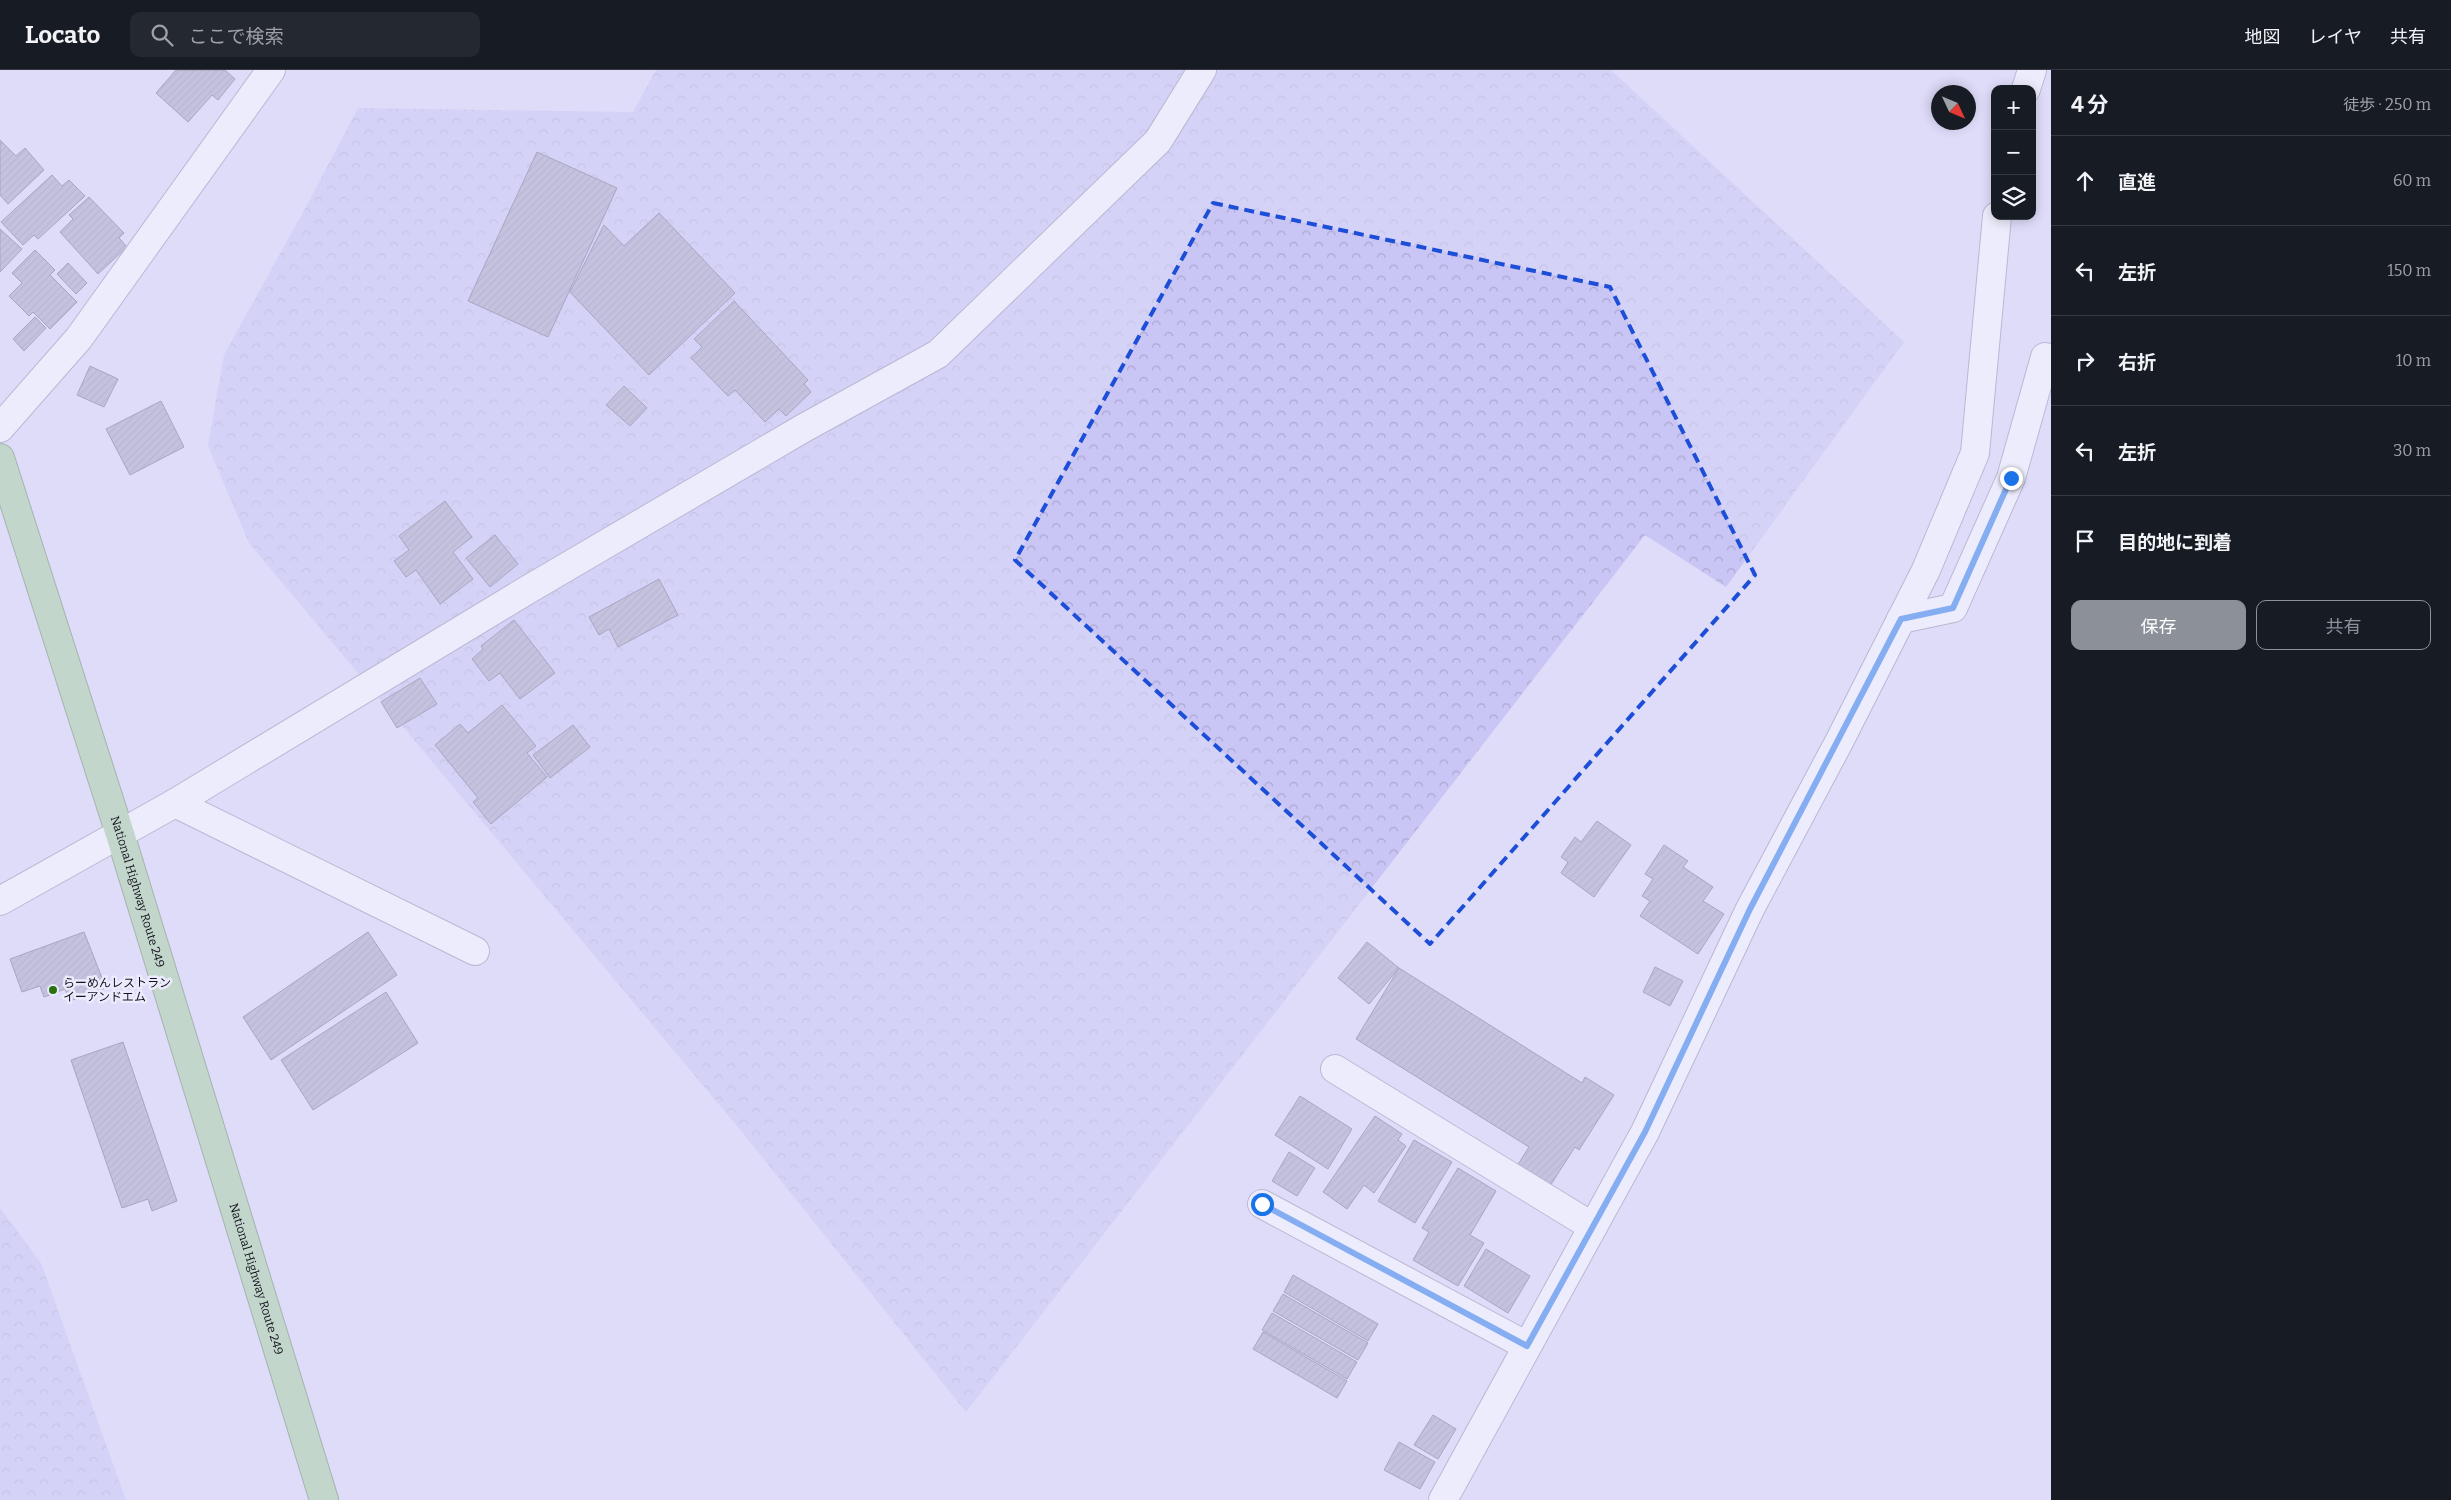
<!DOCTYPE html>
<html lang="ja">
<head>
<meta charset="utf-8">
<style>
	:root { --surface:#171b24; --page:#242831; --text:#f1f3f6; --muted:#9ea1a6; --line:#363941; --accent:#8c9099 }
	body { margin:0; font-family:Bitter,"Noto Sans JP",serif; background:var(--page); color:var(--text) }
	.controls { position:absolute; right:15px; top:15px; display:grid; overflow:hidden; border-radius:10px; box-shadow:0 2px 12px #0003 }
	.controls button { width:45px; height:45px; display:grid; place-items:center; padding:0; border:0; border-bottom:1px solid var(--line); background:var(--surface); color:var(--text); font:25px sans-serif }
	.compass { position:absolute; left:1931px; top:15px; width:45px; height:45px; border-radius:50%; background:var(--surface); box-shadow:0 2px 12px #0003; rotate:134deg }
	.stop { position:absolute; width:15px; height:15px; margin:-11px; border:4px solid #1a73e8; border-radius:50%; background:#fff }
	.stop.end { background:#1a73e8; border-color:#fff; box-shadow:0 1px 5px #0008 }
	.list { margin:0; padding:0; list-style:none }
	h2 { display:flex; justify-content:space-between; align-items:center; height:65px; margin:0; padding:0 20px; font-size:21px }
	h2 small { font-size:16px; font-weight:400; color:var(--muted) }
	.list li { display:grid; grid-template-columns:32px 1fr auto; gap:15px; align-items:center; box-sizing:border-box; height:90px; padding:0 20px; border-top:1px solid var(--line) }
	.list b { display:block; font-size:19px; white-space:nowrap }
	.list em { font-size:16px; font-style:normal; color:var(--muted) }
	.actions { display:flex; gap:10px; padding:15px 20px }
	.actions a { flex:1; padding:11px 0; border:1px solid var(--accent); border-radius:10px; text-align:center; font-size:18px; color:var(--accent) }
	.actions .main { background:var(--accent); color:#fff }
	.icon { flex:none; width:28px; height:28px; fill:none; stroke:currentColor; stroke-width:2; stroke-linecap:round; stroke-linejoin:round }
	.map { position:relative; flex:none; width:2051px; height:1430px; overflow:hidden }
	header { display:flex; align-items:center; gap:30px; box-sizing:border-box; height:70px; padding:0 25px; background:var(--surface); border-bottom:1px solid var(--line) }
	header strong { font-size:24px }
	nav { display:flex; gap:28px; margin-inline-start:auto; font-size:18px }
	.search { width:350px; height:45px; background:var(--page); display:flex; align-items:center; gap:12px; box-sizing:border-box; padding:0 18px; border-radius:10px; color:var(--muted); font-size:19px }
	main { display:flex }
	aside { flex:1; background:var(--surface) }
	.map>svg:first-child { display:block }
</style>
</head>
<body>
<header>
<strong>Locato</strong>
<div class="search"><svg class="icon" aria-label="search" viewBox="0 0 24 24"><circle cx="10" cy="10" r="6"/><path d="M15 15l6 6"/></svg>ここで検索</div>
<nav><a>地図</a><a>レイヤ</a><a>共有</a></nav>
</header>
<main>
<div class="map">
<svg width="2051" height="1430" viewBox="0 0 2051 1430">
	<defs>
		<pattern id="forest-crowns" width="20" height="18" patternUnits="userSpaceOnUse" patternTransform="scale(1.25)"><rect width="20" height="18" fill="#c9c5f4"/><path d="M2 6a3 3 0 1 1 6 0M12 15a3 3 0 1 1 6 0" fill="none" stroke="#aca8d1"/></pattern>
		<pattern id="building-hatch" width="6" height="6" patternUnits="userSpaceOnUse" patternTransform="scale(1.25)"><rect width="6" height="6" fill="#a4a2bd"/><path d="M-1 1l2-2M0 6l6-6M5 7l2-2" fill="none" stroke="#8c8aa2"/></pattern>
	</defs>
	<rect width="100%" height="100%" fill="#dedcf9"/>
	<g fill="url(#forest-crowns)">
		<path d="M656,0H1611L1904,272L1726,517L1645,465L966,1342L742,1062L249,473L208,376L224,285L307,135L358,38L633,42Z"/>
		<path d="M0,1138L41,1193L126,1430H0Z"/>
	</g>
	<g fill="url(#building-hatch)" stroke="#65637c">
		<path d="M176,0H225L235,9L218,30L212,25L188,52L156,23Z"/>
		<path d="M0,70L16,86L25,78L44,100L8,134L0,125Z"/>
		<path d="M537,82L617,118L548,267L468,231Z"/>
		<path d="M52,105L62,116L69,110L85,126L38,169L34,165L23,175L1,152Z"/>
		<path d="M89,127L124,163L119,168L127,177L98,204L60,162L73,149L69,145Z"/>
		<path d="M659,143L735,223L649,305L570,222L604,155L624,176Z"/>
		<path d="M0,159L22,179L0,202Z"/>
		<path d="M35,180L55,200L50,205L77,232L50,259L33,242L29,246L9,226L22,213L12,203Z"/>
		<path d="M68,193L87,213L76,224L57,204Z"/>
		<path d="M734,231L808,310L804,314L811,322L786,346L779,339L765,352L735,320L728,326L691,288L702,277L694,269Z"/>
		<path d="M35,247L46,258L24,281L13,269Z"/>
		<path d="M90,296L118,309L104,337L77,325Z"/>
		<path d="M624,316L647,338L630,356L606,335Z"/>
		<path d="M161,331L184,377L130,405L106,359Z"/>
		<path d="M445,431L472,467L453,482L473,509L440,534L416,500L406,507L394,491L409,480L399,466Z"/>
		<path d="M495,465L518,494L490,517L466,488Z"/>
		<path d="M659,509L678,545L618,577L609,559L599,565L589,547Z"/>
		<path d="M514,550L555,603L520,629L500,603L489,611L472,589L483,579L481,576Z"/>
		<path d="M420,608L437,634L397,658L381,632Z"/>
		<path d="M502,635L536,676L527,683L547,707L491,754L473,732L478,728L435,675L460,654L468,663Z"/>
		<path d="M573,655L590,677L550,708L533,685Z"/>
		<path d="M1597,751L1631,775L1594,827L1561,803L1568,792L1561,787L1575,767L1581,772Z"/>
		<path d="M1664,775L1688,791L1683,797L1713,817L1703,831L1724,844L1698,884L1640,846L1650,831L1642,826L1653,809L1645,804Z"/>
		<path d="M84,862L106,918L70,931L65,919L44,927L40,916L22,922L10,889Z"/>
		<path d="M368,862L397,905L271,990L243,947Z"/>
		<path d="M1367,872L1399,898L1369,934L1338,908Z"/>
		<path d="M1655,897L1683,911L1670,936L1643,922Z"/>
		<path d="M1399,898L1582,1013L1585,1007L1614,1025L1579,1080L1575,1077L1550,1116L1517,1096L1529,1077L1356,969Z"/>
		<path d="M386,922L418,973L313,1040L281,990Z"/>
		<path d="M123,972L177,1131L152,1141L148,1129L122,1138L71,990Z"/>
		<path d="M1300,1026L1352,1059L1328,1099L1275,1065Z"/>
		<path d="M1375,1046L1402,1064L1398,1070L1406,1076L1374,1123L1364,1115L1347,1139L1323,1122Z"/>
		<path d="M1414,1070L1452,1092L1415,1153L1378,1131Z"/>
		<path d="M1289,1082L1315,1098L1297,1126L1272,1111Z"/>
		<path d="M1458,1098L1496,1121L1470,1165L1484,1173L1458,1216L1413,1190L1429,1162L1422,1158Z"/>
		<path d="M1486,1179L1530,1206L1508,1243L1464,1216Z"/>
		<path d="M1293,1205L1378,1254L1368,1271L1284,1222Z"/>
		<path d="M1283,1224L1368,1273L1358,1290L1273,1241Z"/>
		<path d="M1272,1243L1357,1292L1347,1309L1262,1260Z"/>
		<path d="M1263,1262L1347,1311L1337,1328L1253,1279Z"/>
		<path d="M1433,1345L1456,1359L1438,1389L1414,1375Z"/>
		<path d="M1399,1372L1435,1392L1420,1419L1384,1400Z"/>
	</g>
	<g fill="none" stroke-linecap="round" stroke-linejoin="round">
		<defs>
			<g id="minor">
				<path d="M1901,549L1953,538L2011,408L2045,287"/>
				<path d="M175,733L475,881"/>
				<path d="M1335,999L1593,1157"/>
				<path d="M1262,1134L1527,1276"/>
			</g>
			<g id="tertiary">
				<path d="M2026,19L2032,0"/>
				<path d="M0,358L79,268L271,0"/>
				<path d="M0,831L175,733L529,519L802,359L938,284L1158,71L1202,0"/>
				<path d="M1443,1430L1645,1062L1750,839L1840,670L1926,500L1975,383L1997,146"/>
			</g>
			<g id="trunk">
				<path id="s1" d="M0,388L120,764L324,1430"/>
			</g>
		</defs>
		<use href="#minor" stroke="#8d8ca6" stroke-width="30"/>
		<use href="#tertiary" stroke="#8d8ca6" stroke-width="30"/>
		<use href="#trunk" stroke="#5f8358" stroke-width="30"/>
		<use href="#minor" stroke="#fff" stroke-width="28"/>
		<use href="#tertiary" stroke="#fff" stroke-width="28"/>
		<use href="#trunk" stroke="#a0ce94" stroke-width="28"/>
	</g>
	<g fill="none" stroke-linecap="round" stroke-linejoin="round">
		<path stroke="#1a73e8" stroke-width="6" d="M1262,1134L1527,1276L1645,1062L1750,839L1901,549L1953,538L2011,408"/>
	</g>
	<path d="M0 0H2051V1430H0ZM1213,133L1610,217L1755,505L1430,874L1015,490Z" fill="#dedcf9" fill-opacity=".55" fill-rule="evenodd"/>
	<path fill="none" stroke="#1d4ed8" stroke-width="4" stroke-dasharray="10 6" stroke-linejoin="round" d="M1213,133L1610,217L1755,505L1430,874L1015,490Z"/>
	<circle fill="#2a7110" stroke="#ecebfd" stroke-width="2" cx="53" cy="920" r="5"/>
	<g text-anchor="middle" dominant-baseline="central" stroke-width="5" stroke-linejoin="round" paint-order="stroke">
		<g font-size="12" fill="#12111b" stroke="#ecebfd">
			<text stroke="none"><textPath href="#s1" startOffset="455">National Highway Route 249</textPath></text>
			<text stroke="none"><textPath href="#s1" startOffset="860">National Highway Route 249</textPath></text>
		</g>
		<g font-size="12" fill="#12111b" stroke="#ecebfd" text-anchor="start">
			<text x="63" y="913">らーめんレストラン<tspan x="63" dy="14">イーアンドエム</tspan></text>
		</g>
	</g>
</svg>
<div class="controls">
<button>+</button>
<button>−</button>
<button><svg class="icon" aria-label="layers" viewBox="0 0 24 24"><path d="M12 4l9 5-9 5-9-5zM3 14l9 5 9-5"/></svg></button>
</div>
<svg class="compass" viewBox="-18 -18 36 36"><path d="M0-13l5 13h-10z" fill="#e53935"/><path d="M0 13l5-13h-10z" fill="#9ea1a6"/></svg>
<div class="stop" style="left:1262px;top:1134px"></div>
<div class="stop end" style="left:2011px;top:408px"></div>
</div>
<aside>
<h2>4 分<small>徒歩 · 250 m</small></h2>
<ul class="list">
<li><svg class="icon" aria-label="ahead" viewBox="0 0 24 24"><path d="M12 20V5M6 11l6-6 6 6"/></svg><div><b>直進</b></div><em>60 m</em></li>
<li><svg class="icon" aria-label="left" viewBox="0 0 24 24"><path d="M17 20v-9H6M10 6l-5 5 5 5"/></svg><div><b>左折</b></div><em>150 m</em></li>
<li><svg class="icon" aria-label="right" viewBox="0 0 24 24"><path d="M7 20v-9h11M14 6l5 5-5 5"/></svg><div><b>右折</b></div><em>10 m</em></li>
<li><svg class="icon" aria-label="left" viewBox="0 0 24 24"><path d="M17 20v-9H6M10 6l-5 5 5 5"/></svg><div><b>左折</b></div><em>30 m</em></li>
<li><svg class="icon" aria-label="arrive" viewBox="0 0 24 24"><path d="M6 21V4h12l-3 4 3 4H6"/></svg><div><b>目的地に到着</b></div></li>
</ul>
<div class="actions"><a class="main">保存</a><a>共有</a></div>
</aside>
</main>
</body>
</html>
